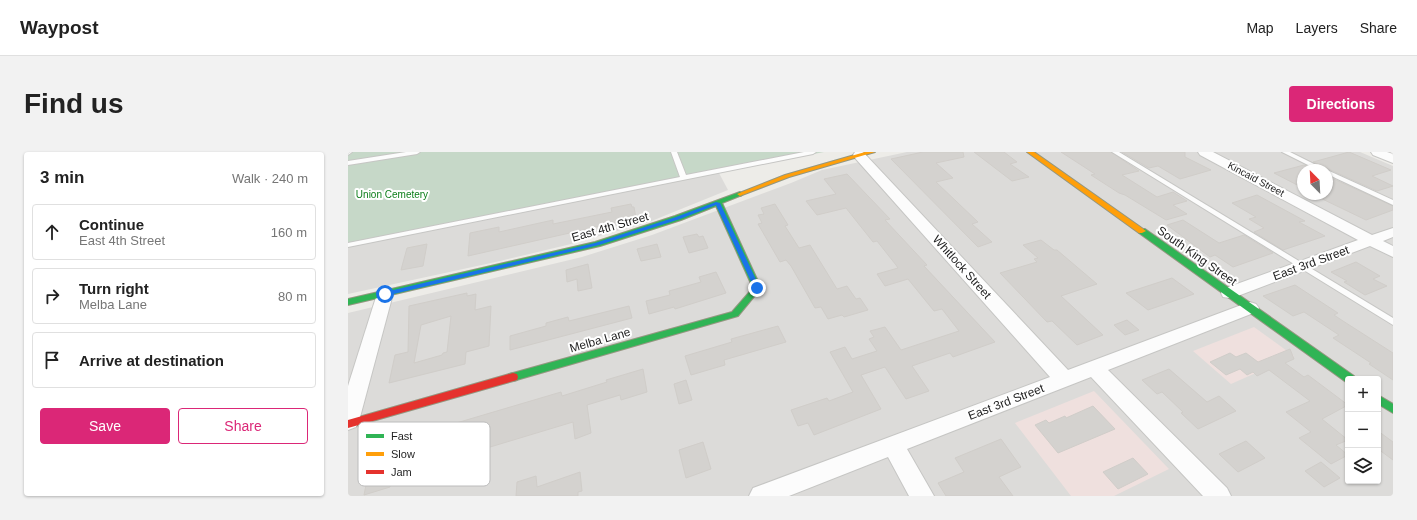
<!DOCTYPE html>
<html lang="en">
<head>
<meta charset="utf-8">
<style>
	:root { --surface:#fff; --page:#f2f2f2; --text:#222; --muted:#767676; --line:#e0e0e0; --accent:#db2777 }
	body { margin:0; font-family:Helvetica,sans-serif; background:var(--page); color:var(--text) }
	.controls { position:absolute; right:12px; bottom:12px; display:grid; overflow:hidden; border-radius:4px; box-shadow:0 1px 3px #0004 }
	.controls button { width:36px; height:36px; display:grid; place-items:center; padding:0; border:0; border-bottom:1px solid var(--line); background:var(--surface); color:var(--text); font:20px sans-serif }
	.compass { position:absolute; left:949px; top:12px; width:36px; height:36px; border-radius:50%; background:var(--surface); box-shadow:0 1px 3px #0004; rotate:336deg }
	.stop { position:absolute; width:12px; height:12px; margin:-9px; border:3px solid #1a73e8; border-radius:50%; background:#fff }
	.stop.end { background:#1a73e8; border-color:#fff; box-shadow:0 1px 4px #0008 }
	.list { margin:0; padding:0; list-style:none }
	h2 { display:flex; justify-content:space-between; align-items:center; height:52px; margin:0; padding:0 16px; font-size:17px }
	h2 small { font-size:13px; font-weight:400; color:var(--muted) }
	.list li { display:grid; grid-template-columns:26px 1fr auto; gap:12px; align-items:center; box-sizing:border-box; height:56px; margin:0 8px 8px; padding:0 8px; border:1px solid var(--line); border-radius:4px }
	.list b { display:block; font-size:15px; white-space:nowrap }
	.list p { margin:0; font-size:13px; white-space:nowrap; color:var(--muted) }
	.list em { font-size:13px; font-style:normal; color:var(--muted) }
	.actions { display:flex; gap:8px; padding:12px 16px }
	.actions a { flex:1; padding:9px 0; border:1px solid var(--accent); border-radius:4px; text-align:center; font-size:14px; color:var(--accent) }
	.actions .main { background:var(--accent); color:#fff }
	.icon { flex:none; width:22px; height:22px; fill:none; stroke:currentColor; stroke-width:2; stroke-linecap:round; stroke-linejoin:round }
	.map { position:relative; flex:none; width:1045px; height:344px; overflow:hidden; border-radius:4px }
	header { display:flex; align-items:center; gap:24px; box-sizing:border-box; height:56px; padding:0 20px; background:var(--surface); border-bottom:1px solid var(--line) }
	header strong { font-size:19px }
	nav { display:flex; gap:22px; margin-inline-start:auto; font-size:14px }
	.intro { display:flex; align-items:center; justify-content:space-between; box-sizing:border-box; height:96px; padding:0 24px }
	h1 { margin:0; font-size:28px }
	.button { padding:10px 18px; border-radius:4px; background:var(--accent); color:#fff; font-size:14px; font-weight:700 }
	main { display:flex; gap:24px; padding:0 24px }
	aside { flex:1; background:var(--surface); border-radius:4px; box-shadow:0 1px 3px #0004 }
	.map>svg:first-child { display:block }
</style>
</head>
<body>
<header>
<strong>Waypost</strong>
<nav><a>Map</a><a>Layers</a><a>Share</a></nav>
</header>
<div class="intro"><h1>Find us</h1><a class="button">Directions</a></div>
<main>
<aside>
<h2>3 min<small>Walk · 240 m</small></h2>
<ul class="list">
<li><svg class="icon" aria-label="ahead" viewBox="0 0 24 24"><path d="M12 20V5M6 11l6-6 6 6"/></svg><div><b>Continue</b><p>East 4th Street</p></div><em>160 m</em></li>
<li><svg class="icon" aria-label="right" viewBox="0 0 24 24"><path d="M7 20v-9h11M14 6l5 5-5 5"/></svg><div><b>Turn right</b><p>Melba Lane</p></div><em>80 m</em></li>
<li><svg class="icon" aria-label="arrive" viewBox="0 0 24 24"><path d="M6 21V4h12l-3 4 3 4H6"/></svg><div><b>Arrive at destination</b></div></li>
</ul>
<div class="actions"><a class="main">Save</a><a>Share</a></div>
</aside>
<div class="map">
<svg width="1045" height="344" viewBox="0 0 1045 344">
	<rect width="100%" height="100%" fill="#edece8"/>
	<g fill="#dcdbd9" fill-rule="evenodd">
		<path d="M559,0H1012L1045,14V344H0V161L234,105L304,83L443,31L474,18ZM955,18H979V42H955ZM1000,227H1030V329H1000Z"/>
		<path d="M371,21L380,38L301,70L223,92L152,109L0,142V95Z"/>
	</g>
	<g fill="#efe0de">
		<path d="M906,175L946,204L883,232L845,199Z"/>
		<path d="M746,239L821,317L766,344H723L667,271Z"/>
	</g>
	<path fill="#c6d8c8" d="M0,0H476L0,94Z"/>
	<g fill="#d4d2cf" stroke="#d0cdc9" fill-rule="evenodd">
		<path d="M575,0H615L616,5L588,11L605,26L588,30L630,70L624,72L644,90L630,95L543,7Z"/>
		<path d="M626,0H656L669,10L662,12L681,25L664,29Z"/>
		<path d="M713,0H763L791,19L774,23L809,45L825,40L839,49L825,53L839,62L818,68L777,43L771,41L743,23L747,22Z"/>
		<path d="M774,0H837V5L863,18L832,27L810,14L801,16Z"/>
		<path d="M1001,0L1043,18L1024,24L1045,34L1029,39L965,10Z"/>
		<path d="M956,13L967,18H955V36L926,21Z"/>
		<path d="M499,22L542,67L537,68L579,113L576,114L647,190L605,205L602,201L564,214L581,239L558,247L537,215L513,223L533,257L466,283L460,271L450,274L443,258L479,246L481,249L505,240L482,200L497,195L504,207L529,199L521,187L526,185L522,179L537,175L553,198L611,179L594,157L586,159L560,127L537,134L529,122L550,116L548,113L529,89L525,90L498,56L469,63L458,49L488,42L476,27Z"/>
		<path d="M979,24L1045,54V58L1018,68L966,43L979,42Z"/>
		<path d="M909,43L957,69L951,70L977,84L935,98L906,80L916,76L901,67L908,65L884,51Z"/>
		<path d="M283,52L284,55H286L288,66L120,104L122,81L151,75V80L205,68V72L264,60L263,56Z"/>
		<path d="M427,52L440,73L437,74L451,96L462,93L489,137L499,134L508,147L512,146L520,158L496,165L494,163L480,167L473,155L467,156L443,114L438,108L432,110L410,72L414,71L410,63L416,62L413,56Z"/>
		<path d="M835,68L871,91L896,83L925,101L885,115L867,103L862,105L819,73Z"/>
		<path d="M349,82L351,85L355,84L360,96L341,101L335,85Z"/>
		<path d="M693,88L706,98H709L749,132L713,144L755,183L729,193L704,169L699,170L652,121L689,110L686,107L690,106L675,93Z"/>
		<path d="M79,92L75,114L53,118L59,96Z"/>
		<path d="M309,92L313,105L293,109L289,97Z"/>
		<path d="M1008,110L1032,124L1025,127L1039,134L1017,143L996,130L999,129L983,120Z"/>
		<path d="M240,112L244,136L230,139L229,127L219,130L218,118Z"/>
		<path d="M368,120L378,141L327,157L326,155L301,162L298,149L322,143L321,139L353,130L351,125Z"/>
		<path d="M824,126L846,142L800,158L778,141Z"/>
		<path d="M947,133L990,161L986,163L995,169L1045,201V228L1021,212L1023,211L985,186L991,183L956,160L945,164L915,144Z"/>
		<path d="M119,141V144L128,142L127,158L143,154L141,194L118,200L117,212L41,231L47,203L60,200L61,154ZM103,164L99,200L95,201L94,203L66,211L73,173Z"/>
		<path d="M281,154L284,166L162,198V184L198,174V171L220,165L221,169Z"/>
		<path d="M779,168L791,178L777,183L766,173Z"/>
		<path d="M430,174L438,190L376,208L377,213L343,223L337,204L384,190L383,187Z"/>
		<path d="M942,197L946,207L937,211L956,225L960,223L1000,253L974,267L1000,288L988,293L1000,303L983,312L951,286L963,280L938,260L962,249L921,218L909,224L905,220L899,223L892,217L878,223L862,210L882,201L888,205L898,201L910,210Z"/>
		<path d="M295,217L299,240L273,248L272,243L239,253L243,281L227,287L225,270L119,302L120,290L46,313L42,335L16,343L19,328L27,326L34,293L213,240L214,244L259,230L258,228Z"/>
		<path d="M821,217L859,250L871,244L888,259L850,277L833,261L835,260L814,240L809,242L794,228Z"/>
		<path d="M338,228L344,248L331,252L326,232Z"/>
		<path d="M745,254L767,277L710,301L687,273L698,268L701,271L717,264L718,266Z"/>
		<path d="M1030,279L1045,290V308L1030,297Z"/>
		<path d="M653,287L673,315L651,325L665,344H598L590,331L616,320L607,306Z"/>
		<path d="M898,289L917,306L890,320L871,302Z"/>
		<path d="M355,290L363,317L338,326L331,298Z"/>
		<path d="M785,306L800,322L770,337L755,320Z"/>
		<path d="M973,310L992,326L976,335L957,319Z"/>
		<path d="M232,320L234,339L230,340V344H168L169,330L188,324L189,335Z"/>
	</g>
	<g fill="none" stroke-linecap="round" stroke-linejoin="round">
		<defs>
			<g id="lane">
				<path d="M0,0H4L0,3Z"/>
				<path d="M58,0H72L69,2L0,13V9Z"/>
				<path d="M323,0H329L338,23L456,0H468L465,2L0,95V91L332,25Z"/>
				<path d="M764,0H771L1045,166V173Z"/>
				<path d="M934,0H942L978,18H970Z"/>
				<path d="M979,18L1045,48V53L979,22Z"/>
			</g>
			<g id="street">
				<path d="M507,0H515L720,218L896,152L902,150L908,152L911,156L908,160L760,218L879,336L883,344H855L743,225L559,297L586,344H561L540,305L441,344H401L405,336L702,225L507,6L505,3Z"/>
				<path d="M850,0H865L1024,83L1045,76V85L1035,89L1045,94V105L1022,94L887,145L881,146L875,145L873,141L875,137L1010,88L852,3Z"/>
				<path d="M1023,0H1039L1045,2V11L1025,3Z"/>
				<path d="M37,137L43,138L45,142L11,269L8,275L0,278V234L29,142L31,138Z"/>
			</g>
			<g id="fast">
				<path d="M392,40L395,42L394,43L374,51L413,136L390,164L165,229L161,228L160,225L161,222L165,221L384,160L405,136L368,54L333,68L252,94L0,153V147L247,90L327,64Z"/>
				<path d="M791,77H797L1006,224L1007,227H1000V230H998L791,81Z"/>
				<path d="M1030,243L1045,252V261L1030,252Z"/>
			</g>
			<g id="slow">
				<path d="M517,0H527L441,25L394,43L392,44L389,42L437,23Z"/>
				<path d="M679,0H686L798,79L794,81H791Z"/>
			</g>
			<path id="jam" d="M165,221L169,222L170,225L169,228L0,276V268Z"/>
		</defs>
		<use href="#lane" stroke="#c6c6c4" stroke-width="2"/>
		<use href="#street" stroke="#c6c6c4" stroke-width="2"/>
		<use href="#fast" stroke="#949780" stroke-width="2"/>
		<use href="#slow" stroke="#949780" stroke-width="2"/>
		<use href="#jam" stroke="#949780" stroke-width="2"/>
		<use href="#lane" fill="#fcfcfc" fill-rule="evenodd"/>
		<use href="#street" fill="#fcfcfc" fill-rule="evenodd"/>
		<use href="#fast" fill="#30b455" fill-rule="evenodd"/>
		<use href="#slow" fill="#ff9f0a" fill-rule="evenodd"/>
		<use href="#jam" fill="#e5322d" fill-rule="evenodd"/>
	</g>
	<path fill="#1a73e8" d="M368,50L372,51L412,136L411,138L406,136L368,53L332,67L251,93L37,144L34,142L37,140L247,91L328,65Z"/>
	<g text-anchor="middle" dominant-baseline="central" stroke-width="4" stroke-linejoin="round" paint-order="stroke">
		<g font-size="10" fill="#1f1f1f" stroke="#fff">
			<text transform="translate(908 27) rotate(28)">Kincaid Street</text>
		</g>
		<g font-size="10" fill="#0c7e1a" stroke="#fff">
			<text x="44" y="42">Union Cemetery</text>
		</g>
		<g font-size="12" fill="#1f1f1f" stroke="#fff">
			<text transform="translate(262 75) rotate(-16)">East 4th Street</text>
			<text transform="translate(849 104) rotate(35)">South King Street</text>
			<text transform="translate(963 111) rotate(-20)">East 3rd Street</text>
			<text transform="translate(614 115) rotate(48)">Whitlock Street</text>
			<text transform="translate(252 188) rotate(-16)">Melba Lane</text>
			<text transform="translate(658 250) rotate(-21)">East 3rd Street</text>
		</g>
	</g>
	<rect x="10" y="270" width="132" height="64" rx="6" fill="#fff" stroke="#bcbcbc" stroke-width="1"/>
	<rect x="18" y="282" width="18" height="4" fill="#30b455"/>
	<rect x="18" y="300" width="18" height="4" fill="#ff9f0a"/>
	<rect x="18" y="318" width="18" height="4" fill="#e5322d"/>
	<g font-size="11" fill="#1f1f1f">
		<text x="43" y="288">Fast</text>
		<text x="43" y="306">Slow</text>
		<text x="43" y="324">Jam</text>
	</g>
</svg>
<div class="controls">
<button>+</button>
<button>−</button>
<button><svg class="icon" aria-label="layers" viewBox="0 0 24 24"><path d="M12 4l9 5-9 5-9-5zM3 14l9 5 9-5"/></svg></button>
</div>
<svg class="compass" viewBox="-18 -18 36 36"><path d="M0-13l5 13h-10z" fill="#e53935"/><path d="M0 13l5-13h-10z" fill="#767676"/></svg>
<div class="stop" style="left:37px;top:142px"></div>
<div class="stop end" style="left:409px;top:136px"></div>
</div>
</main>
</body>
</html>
